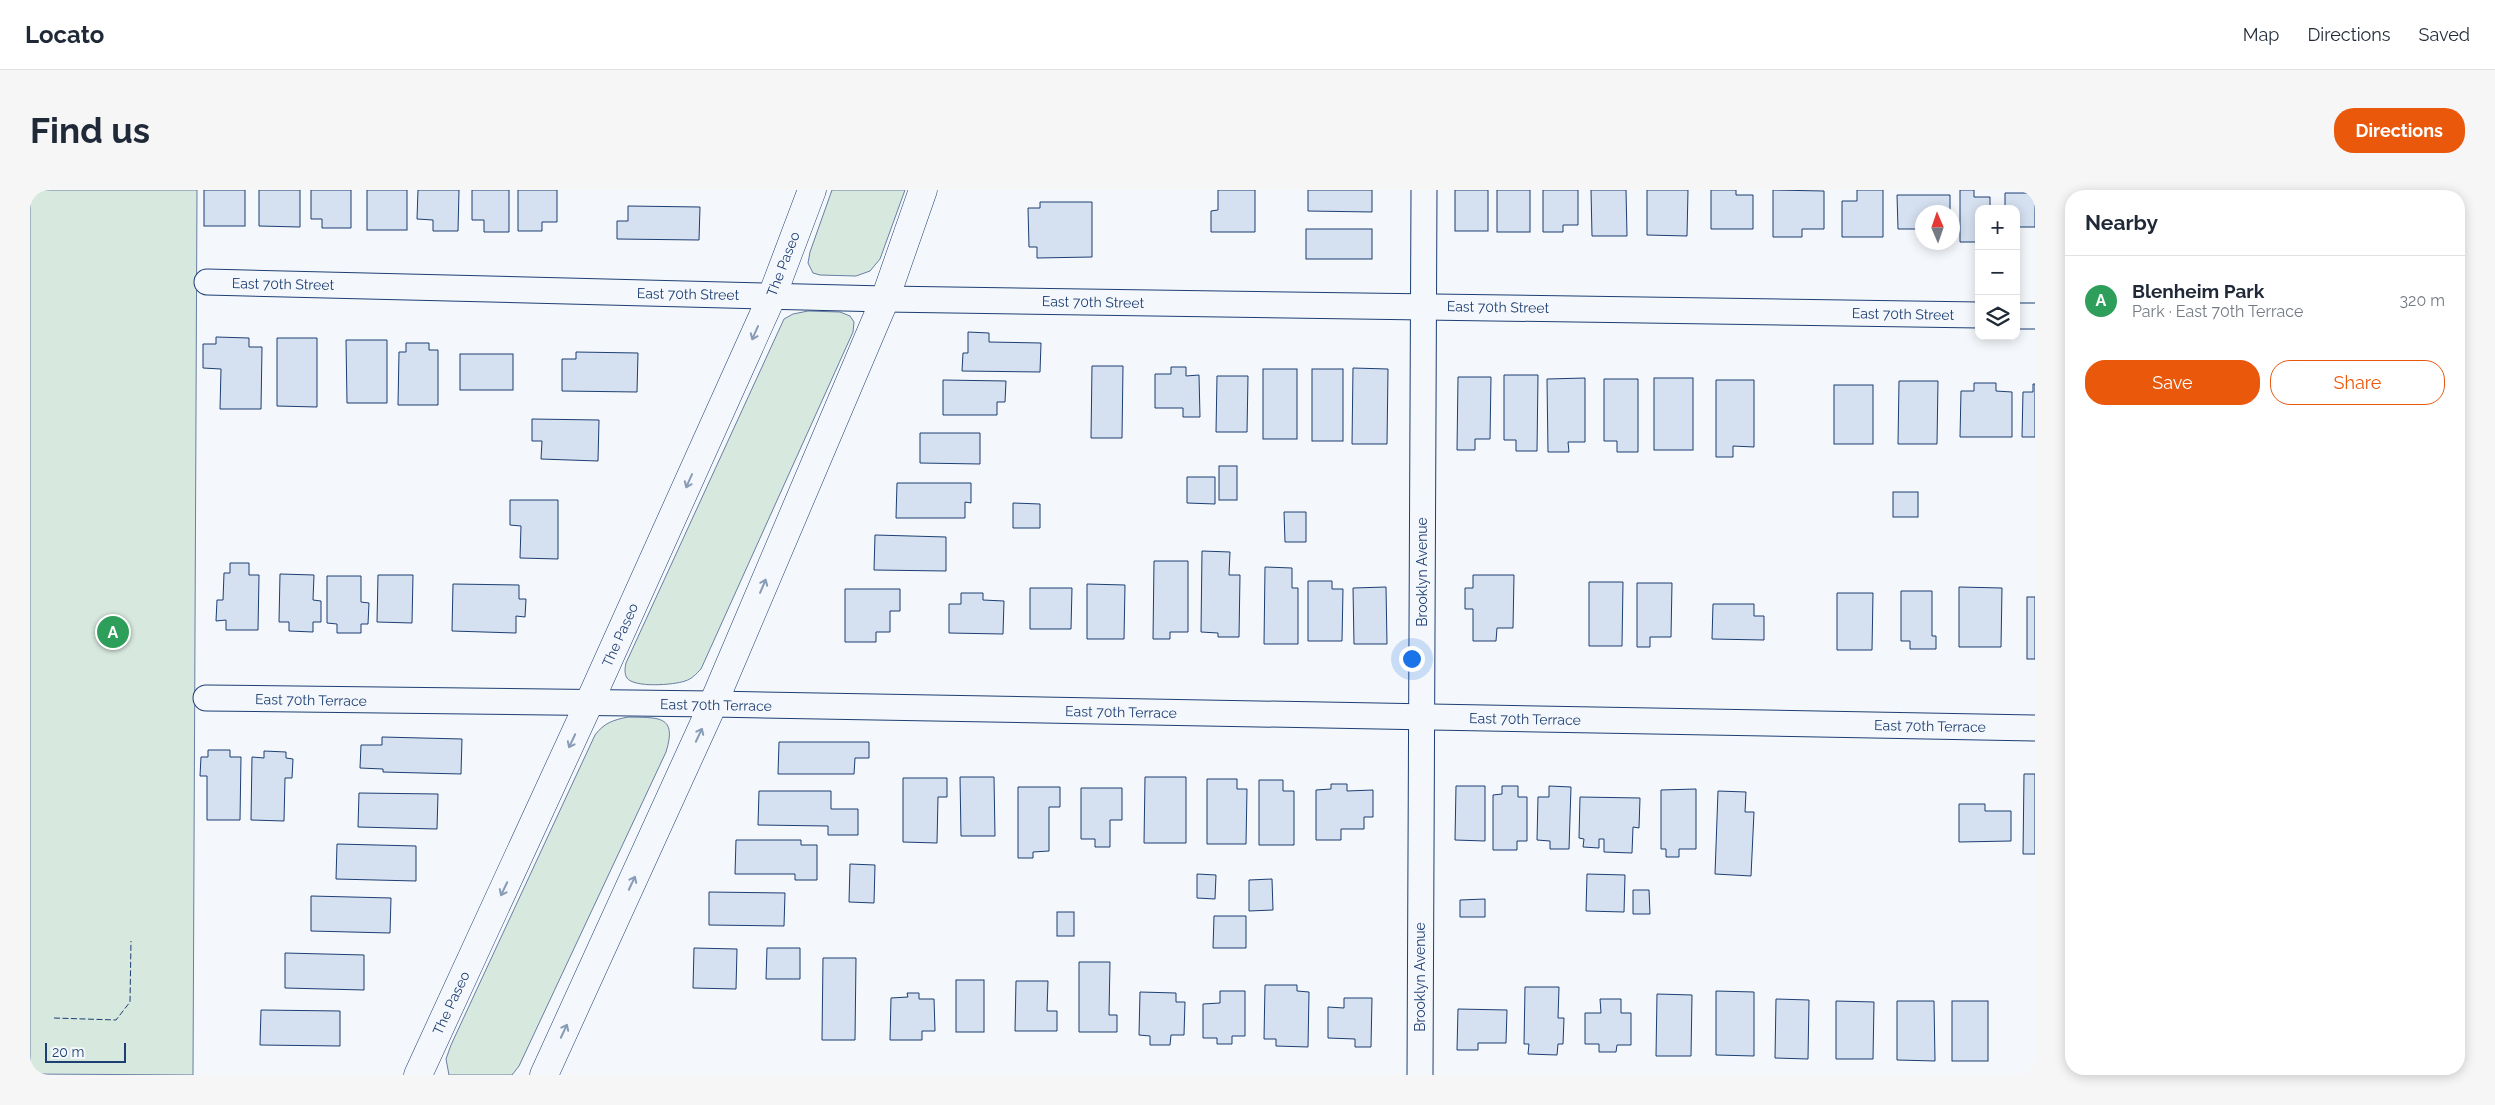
<!DOCTYPE html>
<html lang="en">
<head>
<meta charset="utf-8">
<style>
	body { margin:0; font-family:Raleway,sans-serif; background:#f6f6f7; color:#1f2937 }
	.controls { position:absolute; right:15px; top:15px; display:grid; overflow:hidden; border-radius:10px; box-shadow:0 2px 12px #0003 }
	.controls button { width:45px; height:45px; display:grid; place-items:center; padding:0; border:0; border-bottom:1px solid #e0e1e3; background:#fff; color:#1f2937; font:25px sans-serif }
	.compass { position:absolute; left:1885px; top:15px; width:45px; height:45px; border-radius:50%; background:#fff; box-shadow:0 2px 12px #0003; rotate:358deg }
	.scale { position:absolute; left:15px; bottom:12px; width:81px; box-sizing:border-box; padding-left:5px; border:2px solid #1d3f73; border-top:0; font-size:14px; line-height:18px; white-space:nowrap; color:#1d3f73; -webkit-text-stroke:4px #f4f7fb; paint-order:stroke }
	.you { position:absolute; left:1381px; top:468px; width:18px; height:18px; margin:-12px; border:4px solid #fff; border-radius:50%; background:#1a73e8; box-shadow:0 0 0 8px #1a73e833 }
	.badge { display:grid; place-items:center; width:32px; height:32px; border-radius:50%; background:#ea580c; color:#fff; font-size:16px; font-weight:700 }
	.pin { position:absolute; translate:-50% -50%; border:2px solid #fff; box-shadow:0 1px 5px #0006 }
	.list { margin:0; padding:0; list-style:none }
	h2 { display:flex; justify-content:space-between; align-items:center; height:65px; margin:0; padding:0 20px; font-size:21px }
	h2 small { font-size:16px; font-weight:400; color:#747a83 }
	.list li { display:grid; grid-template-columns:32px 1fr auto; gap:15px; align-items:center; box-sizing:border-box; height:90px; padding:0 20px; border-top:1px solid #e0e1e3 }
	.list b { display:block; font-size:19px; white-space:nowrap }
	.list p { margin:0; font-size:16px; white-space:nowrap; color:#747a83 }
	.list em { font-size:16px; font-style:normal; color:#747a83 }
	.actions { display:flex; gap:10px; padding:15px 20px }
	.actions a { flex:1; padding:11px 0; border:1px solid #ea580c; border-radius:20px; text-align:center; font-size:18px; color:#ea580c }
	.actions .main { background:#ea580c; color:#fff }
	.icon { flex:none; width:28px; height:28px; fill:none; stroke:currentColor; stroke-width:2; stroke-linecap:round; stroke-linejoin:round }
	.map { position:relative; flex:none; width:2005px; height:885px; overflow:hidden; border-radius:20px }
	header { display:flex; align-items:center; gap:30px; box-sizing:border-box; height:70px; padding:0 25px; background:#fff; border-bottom:1px solid #e0e1e3 }
	header strong { font-size:24px }
	nav { display:flex; gap:28px; margin-inline-start:auto; font-size:18px }
	.intro { display:flex; align-items:center; justify-content:space-between; box-sizing:border-box; height:120px; padding:0 30px }
	h1 { margin:0; font-size:35px }
	.button { padding:12px 22px; border-radius:20px; background:#ea580c; color:#fff; font-size:18px; font-weight:700 }
	main { display:flex; gap:30px; padding:0 30px }
	aside { flex:1; background:#fff; border-radius:20px; box-shadow:0 2px 12px #0003 }
	.map>svg:first-child { display:block }
	.green { fill:#d7e8df; stroke:#687fa3 }
	.building { fill:#d5e0f0; stroke:#1d3f73 }
	.lines { fill:none; stroke-linecap:round; stroke-linejoin:round }
	.street-casing { stroke:#1d3f73; stroke-width:27 }
	.secondary-casing { stroke:#1d3f73; stroke-width:29 }
	.street { stroke:#f4f7fb; stroke-width:25 }
	.secondary { stroke:#f4f7fb; stroke-width:28 }
	.fence { stroke:#1d3f73; stroke-width:1; stroke-dasharray:6 2.5; stroke-linecap:butt }
	.oneway { stroke:#889bb7 }
	.labels { text-anchor:middle; dominant-baseline:central; stroke-width:4; stroke-linejoin:round; paint-order:stroke }
	.street-label { font-size:14px; fill:#1d3f73; stroke:#f4f7fb }
</style>
</head>
<body>
<header>
<strong>Locato</strong>
<nav><a>Map</a><a>Directions</a><a>Saved</a></nav>
</header>
<div class="intro"><h1>Find us</h1><a class="button">Directions</a></div>
<main>
<div class="map">
<svg width="2005" height="885" viewBox="0 0 2005 885">
	<rect width="100%" height="100%" fill="#f4f7fb"/>
	<g class="green">
		<path d="M 0,0 L 167,0 L 163,885 L 0,884 Z"/>
		<path d="M 802,0 L 875,0 L 850,69 L 840,81 L 826,86 L 790,85 L 783,83 L 778,73 L 780,62 Z"/>
		<path d="M 778,121 L 810,122 L 820,126 L 824,132 L 823,142 L 671,479 C 666,484 662,489 655,491 C 644,495 604,498 597,488 C 594,483 595,478 596,473 L 754,129 L 763,124 Z"/>
		<path d="M 598,527 C 627,528 648,524 636,562 L 489,876 L 482,885 L 419,885 L 416,869 L 421,855 L 565,545 C 574,533 583,530 598,527 Z"/>
	</g>
	<g class="building">
		<rect x="174" y="0" width="41" height="36"/>
		<path d="M 229,0 L 270,0 L 270,37 L 229,36 Z"/>
		<path d="M 281,0 L 321,0 L 321,38 L 292,38 L 292,29 L 281,29 Z"/>
		<rect x="337" y="0" width="40" height="40"/>
		<path d="M 388,0 L 429,0 L 428,41 L 403,41 L 403,30 L 387,29 Z"/>
		<path d="M 442,0 L 479,0 L 479,42 L 454,42 L 454,30 L 442,30 Z"/>
		<path d="M 488,0 L 527,0 L 527,32 L 512,32 L 512,41 L 488,41 Z"/>
		<path d="M 1188,0 L 1225,0 L 1225,42 L 1181,42 L 1181,21 L 1188,20 Z"/>
		<path d="M 1278,0 L 1342,0 L 1342,22 L 1278,21 Z"/>
		<rect x="1425" y="0" width="33" height="41"/>
		<rect x="1467" y="0" width="33" height="42"/>
		<path d="M 1513,0 L 1548,0 L 1548,35 L 1533,35 L 1533,42 L 1513,42 Z"/>
		<path d="M 1561,0 L 1596,0 L 1597,46 L 1562,46 Z"/>
		<path d="M 1617,0 L 1658,0 L 1657,46 L 1617,45 Z"/>
		<path d="M 1681,0 L 1706,0 L 1706,5 L 1723,5 L 1723,39 L 1681,39 Z"/>
		<path d="M 1743,0 L 1794,1 L 1794,39 L 1772,39 L 1772,47 L 1743,47 Z"/>
		<path d="M 1827,0 L 1853,0 L 1853,47 L 1812,47 L 1812,11 L 1827,11 Z"/>
		<path d="M 1930,0 L 1944,0 L 1944,7 L 1960,7 L 1960,19 L 1949,19 L 1949,52 L 1930,52 Z"/>
		<path d="M 1975,3 L 2005,3 L 2005,37 L 1986,37 L 1986,19 L 1975,19 Z"/>
		<path d="M 1867,5 L 1920,5 L 1920,22 L 1892,22 L 1892,39 L 1868,39 Z"/>
		<path d="M 1010,12 L 1062,12 L 1062,67 L 1007,68 L 1007,57 L 999,57 L 998,18 L 1010,18 Z"/>
		<path d="M 598,16 L 670,17 L 669,50 L 587,49 L 587,31 L 598,31 Z"/>
		<rect x="1276" y="39" width="66" height="30"/>
		<path d="M 938,142 L 959,143 L 959,152 L 1011,153 L 1010,182 L 932,181 L 933,163 L 938,163 Z"/>
		<path d="M 186,147 L 219,148 L 219,157 L 232,157 L 231,219 L 190,219 L 191,179 L 173,178 L 173,154 L 186,154 Z"/>
		<path d="M 247,148 L 287,148 L 287,217 L 247,216 Z"/>
		<path d="M 316,150 L 357,150 L 357,213 L 317,213 Z"/>
		<path d="M 376,153 L 399,153 L 399,160 L 408,160 L 408,215 L 368,215 L 369,162 L 376,162 Z"/>
		<path d="M 546,162 L 608,163 L 607,202 L 532,201 L 532,169 L 546,169 Z"/>
		<rect x="430" y="164" width="53" height="36"/>
		<path d="M 1062,176 L 1093,176 L 1092,248 L 1061,248 Z"/>
		<path d="M 1141,177 L 1156,177 L 1156,186 L 1169,185 L 1170,227 L 1153,227 L 1153,218 L 1125,218 L 1125,184 L 1141,184 Z"/>
		<path d="M 1323,178 L 1358,179 L 1357,254 L 1322,254 Z"/>
		<rect x="1233" y="179" width="34" height="70"/>
		<rect x="1282" y="179" width="31" height="72"/>
		<path d="M 1474,185 L 1508,185 L 1507,261 L 1486,261 L 1486,250 L 1474,250 Z"/>
		<path d="M 1187,186 L 1218,186 L 1217,242 L 1186,242 Z"/>
		<path d="M 1428,187 L 1461,187 L 1460,249 L 1445,249 L 1445,260 L 1427,260 Z"/>
		<path d="M 1555,188 L 1555,252 L 1538,252 L 1539,262 L 1518,262 L 1517,189 Z"/>
		<rect x="1624" y="188" width="39" height="72"/>
		<path d="M 1574,189 L 1608,189 L 1608,262 L 1587,262 L 1587,251 L 1574,251 Z"/>
		<path d="M 913,190 L 976,191 L 975,212 L 967,212 L 967,225 L 913,225 Z"/>
		<path d="M 1686,190 L 1724,190 L 1724,257 L 1703,256 L 1703,267 L 1686,267 Z"/>
		<path d="M 1869,191 L 1908,191 L 1907,254 L 1868,254 Z"/>
		<path d="M 1944,193 L 1966,193 L 1966,201 L 1982,202 L 1982,247 L 1930,247 L 1931,201 L 1944,201 Z"/>
		<path d="M 2003,194 L 2005,194 L 2005,247 L 1992,247 L 1993,202 L 2003,202 Z"/>
		<rect x="1804" y="195" width="39" height="59"/>
		<path d="M 502,229 L 569,230 L 568,271 L 511,269 L 512,251 L 502,251 Z"/>
		<path d="M 890,243 L 950,243 L 950,274 L 890,273 Z"/>
		<rect x="1189" y="276" width="18" height="34"/>
		<path d="M 1157,287 L 1185,287 L 1185,314 L 1157,313 Z"/>
		<path d="M 867,293 L 941,293 L 941,313 L 935,312 L 935,328 L 866,328 Z"/>
		<rect x="1863" y="302" width="25" height="25"/>
		<path d="M 480,310 L 528,310 L 528,369 L 490,368 L 491,336 L 480,335 Z"/>
		<path d="M 983,313 L 1010,314 L 1010,338 L 983,338 Z"/>
		<path d="M 1254,322 L 1276,322 L 1276,352 L 1255,352 Z"/>
		<path d="M 845,345 L 916,347 L 916,381 L 844,380 Z"/>
		<path d="M 1172,361 L 1200,362 L 1199,385 L 1210,385 L 1209,447 L 1188,447 L 1188,443 L 1171,442 Z"/>
		<path d="M 1124,371 L 1158,371 L 1158,442 L 1140,442 L 1140,449 L 1123,449 Z"/>
		<path d="M 200,373 L 219,373 L 219,385 L 229,385 L 228,440 L 196,440 L 196,430 L 186,431 L 187,410 L 193,410 L 194,383 L 200,383 Z"/>
		<path d="M 1235,377 L 1262,378 L 1262,398 L 1268,398 L 1268,454 L 1234,454 Z"/>
		<path d="M 250,384 L 284,385 L 283,410 L 291,411 L 291,432 L 283,432 L 283,442 L 259,441 L 259,432 L 249,432 Z"/>
		<path d="M 348,385 L 383,385 L 382,433 L 347,432 Z"/>
		<path d="M 1443,385 L 1484,385 L 1483,438 L 1467,438 L 1466,451 L 1443,451 L 1443,419 L 1435,419 L 1435,398 L 1443,398 Z"/>
		<path d="M 297,386 L 331,386 L 331,412 L 339,413 L 338,434 L 331,434 L 331,443 L 307,443 L 307,434 L 297,433 Z"/>
		<path d="M 1278,391 L 1302,391 L 1302,399 L 1313,399 L 1312,451 L 1278,451 Z"/>
		<path d="M 1559,392 L 1593,392 L 1592,456 L 1559,456 Z"/>
		<path d="M 1607,393 L 1642,393 L 1641,447 L 1620,447 L 1620,457 L 1607,457 Z"/>
		<path d="M 423,394 L 489,395 L 489,409 L 496,409 L 495,427 L 486,426 L 486,443 L 422,441 Z"/>
		<path d="M 1057,394 L 1095,395 L 1094,449 L 1057,449 Z"/>
		<path d="M 1356,397 L 1357,454 L 1324,454 L 1323,398 Z"/>
		<path d="M 1929,397 L 1972,398 L 1971,457 L 1929,457 Z"/>
		<path d="M 1000,398 L 1042,398 L 1041,439 L 1000,439 Z"/>
		<path d="M 815,399 L 870,399 L 870,421 L 860,421 L 860,442 L 846,442 L 846,452 L 815,452 Z"/>
		<path d="M 1871,401 L 1902,401 L 1902,446 L 1906,446 L 1906,459 L 1880,459 L 1880,451 L 1871,451 Z"/>
		<path d="M 931,403 L 953,403 L 953,410 L 974,411 L 973,444 L 919,443 L 919,414 L 931,414 Z"/>
		<path d="M 1807,403 L 1843,403 L 1842,460 L 1807,460 Z"/>
		<rect x="1997" y="407" width="8" height="62"/>
		<path d="M 1683,414 L 1724,414 L 1724,426 L 1734,426 L 1734,450 L 1682,449 Z"/>
		<path d="M 352,547 L 432,549 L 431,584 L 353,582 L 353,579 L 330,578 L 331,555 L 352,555 Z"/>
		<path d="M 749,552 L 839,552 L 839,568 L 825,568 L 824,584 L 748,584 Z"/>
		<path d="M 178,560 L 200,560 L 200,567 L 211,567 L 210,630 L 177,630 L 177,586 L 170,586 L 171,567 L 178,567 Z"/>
		<path d="M 234,561 L 256,562 L 256,568 L 263,569 L 262,588 L 255,588 L 254,631 L 221,630 L 222,567 L 234,568 Z"/>
		<path d="M 1994,584 L 2005,584 L 2005,664 L 1993,664 Z"/>
		<path d="M 930,587 L 964,587 L 965,646 L 931,646 Z"/>
		<path d="M 1115,587 L 1156,587 L 1156,653 L 1114,653 Z"/>
		<path d="M 873,588 L 917,588 L 917,607 L 908,607 L 907,653 L 873,652 Z"/>
		<path d="M 1177,589 L 1207,589 L 1207,599 L 1217,599 L 1216,654 L 1177,654 Z"/>
		<path d="M 1229,590 L 1253,590 L 1253,601 L 1264,601 L 1264,655 L 1229,655 Z"/>
		<path d="M 1301,594 L 1317,594 L 1317,601 L 1343,600 L 1343,627 L 1334,627 L 1334,639 L 1311,639 L 1311,650 L 1286,650 L 1286,600 L 1301,599 Z"/>
		<path d="M 1426,596 L 1455,596 L 1455,651 L 1425,650 Z"/>
		<path d="M 1472,596 L 1488,596 L 1488,607 L 1497,607 L 1497,651 L 1487,651 L 1487,660 L 1463,660 L 1463,605 L 1472,604 Z"/>
		<path d="M 1519,596 L 1541,597 L 1539,659 L 1520,659 L 1520,651 L 1507,650 L 1508,607 L 1519,607 Z"/>
		<path d="M 988,597 L 1030,597 L 1030,617 L 1019,617 L 1019,661 L 1003,662 L 1003,668 L 988,668 Z"/>
		<path d="M 1051,598 L 1092,598 L 1092,630 L 1080,630 L 1080,657 L 1065,657 L 1065,649 L 1051,649 Z"/>
		<path d="M 1666,599 L 1666,659 L 1649,659 L 1649,667 L 1636,667 L 1636,659 L 1631,659 L 1631,600 Z"/>
		<path d="M 729,601 L 801,601 L 801,619 L 828,619 L 828,645 L 798,645 L 798,636 L 728,635 Z"/>
		<path d="M 1688,601 L 1716,602 L 1715,622 L 1724,622 L 1721,686 L 1685,684 Z"/>
		<path d="M 329,603 L 408,604 L 407,639 L 328,637 Z"/>
		<path d="M 1550,607 L 1610,608 L 1609,638 L 1603,637 L 1602,663 L 1574,662 L 1574,649 L 1569,649 L 1569,658 L 1553,657 L 1554,649 L 1549,648 Z"/>
		<path d="M 1929,614 L 1955,614 L 1955,621 L 1981,621 L 1981,651 L 1929,652 Z"/>
		<path d="M 706,650 L 771,650 L 771,655 L 787,655 L 787,690 L 765,690 L 765,684 L 705,684 Z"/>
		<path d="M 307,654 L 386,656 L 386,691 L 306,689 Z"/>
		<path d="M 820,674 L 845,675 L 844,713 L 819,712 Z"/>
		<path d="M 1167,684 L 1186,685 L 1185,709 L 1167,708 Z"/>
		<path d="M 1557,684 L 1595,685 L 1594,722 L 1556,721 Z"/>
		<path d="M 1242,689 L 1243,720 L 1219,721 L 1219,690 Z"/>
		<path d="M 1603,700 L 1619,700 L 1620,724 L 1603,724 Z"/>
		<path d="M 679,702 L 755,703 L 754,736 L 679,735 Z"/>
		<path d="M 281,706 L 361,708 L 360,743 L 281,741 Z"/>
		<path d="M 1455,709 L 1455,727 L 1430,727 L 1430,710 Z"/>
		<rect x="1027" y="722" width="17" height="24"/>
		<path d="M 1184,726 L 1216,726 L 1216,758 L 1183,758 Z"/>
		<path d="M 664,758 L 707,759 L 706,799 L 663,798 Z"/>
		<path d="M 737,758 L 770,758 L 770,789 L 736,789 Z"/>
		<path d="M 255,763 L 334,765 L 334,800 L 255,798 Z"/>
		<path d="M 793,768 L 826,768 L 825,850 L 792,850 Z"/>
		<path d="M 1049,772 L 1080,772 L 1079,825 L 1087,825 L 1087,842 L 1049,842 Z"/>
		<rect x="926" y="790" width="28" height="52"/>
		<path d="M 986,791 L 1018,791 L 1017,821 L 1027,821 L 1027,841 L 985,841 Z"/>
		<path d="M 1235,795 L 1267,795 L 1267,801 L 1279,802 L 1278,857 L 1246,856 L 1246,849 L 1234,849 Z"/>
		<path d="M 1495,797 L 1529,797 L 1528,828 L 1534,828 L 1533,854 L 1528,854 L 1527,865 L 1498,864 L 1499,854 L 1494,854 Z"/>
		<path d="M 1190,801 L 1215,801 L 1215,846 L 1202,846 L 1202,854 L 1187,854 L 1187,848 L 1173,848 L 1173,814 L 1190,813 Z"/>
		<path d="M 1686,801 L 1724,802 L 1724,866 L 1686,865 Z"/>
		<path d="M 1110,802 L 1146,803 L 1146,812 L 1155,812 L 1154,845 L 1141,845 L 1140,855 L 1120,855 L 1120,846 L 1109,845 Z"/>
		<path d="M 877,803 L 889,803 L 889,809 L 904,809 L 905,841 L 892,841 L 892,850 L 860,850 L 861,808 L 878,807 Z"/>
		<path d="M 1627,804 L 1662,805 L 1661,866 L 1626,866 Z"/>
		<path d="M 1314,808 L 1342,808 L 1341,857 L 1325,857 L 1325,849 L 1298,848 L 1298,817 L 1314,818 Z"/>
		<path d="M 1570,809 L 1591,809 L 1591,823 L 1601,823 L 1601,855 L 1587,855 L 1586,862 L 1569,862 L 1569,854 L 1555,854 L 1555,823 L 1571,823 Z"/>
		<path d="M 1746,809 L 1779,810 L 1778,869 L 1745,868 Z"/>
		<path d="M 1806,811 L 1844,812 L 1843,869 L 1806,869 Z"/>
		<path d="M 1867,811 L 1904,811 L 1905,871 L 1867,870 Z"/>
		<rect x="1922" y="811" width="36" height="60"/>
		<path d="M 1428,819 L 1477,820 L 1476,853 L 1448,853 L 1448,860 L 1427,860 Z"/>
		<path d="M 231,820 L 310,821 L 310,856 L 230,855 Z"/>
	</g>
	<g class="lines">
		<defs>
			<g id="street">
				<path d="M 177,92 L 855,109 L 1949,125"/>
				<path d="M 1986,126 L 2005,126"/>
				<path d="M 176,508 L 683,514 L 2005,538"/>
				<path d="M 1390,885 L 1394,0"/>
			</g>
			<g id="secondary">
				<path d="M 388,885 L 559,513 L 742,106 L 782,0"/>
				<path d="M 514,885 L 683,514 L 855,109 L 893,0"/>
			</g>
		</defs>
		<use href="#street" class="street-casing"/>
		<use href="#secondary" class="secondary-casing"/>
		<use href="#street" class="street"/>
		<use href="#secondary" class="secondary"/>
		<path class="fence" d="M 24,828 L 86,830 L 100,812 L 101,751"/>
	</g>
	<defs><path id="oneway-shaft" d="M-6 0H5M1.5-3L5.5 0L1.5 3" fill="none" stroke-width="1.6" stroke-linecap="round" stroke-linejoin="round" transform="scale(1.25)"/></defs>
	<g class="oneway">
		<use href="#oneway-shaft" transform="translate(725 143) rotate(114)"/>
		<use href="#oneway-shaft" transform="translate(659 291) rotate(114)"/>
		<use href="#oneway-shaft" transform="translate(733 396) rotate(-67)"/>
		<use href="#oneway-shaft" transform="translate(669 545) rotate(-65)"/>
		<use href="#oneway-shaft" transform="translate(542 551) rotate(115)"/>
		<use href="#oneway-shaft" transform="translate(602 693) rotate(-65)"/>
		<use href="#oneway-shaft" transform="translate(474 699) rotate(115)"/>
		<use href="#oneway-shaft" transform="translate(534 841) rotate(-65)"/>
	</g>
	<g class="labels">
		<g class="street-label">
			<text transform="translate(753 74) rotate(-69)">The Paseo</text>
			<text transform="translate(253 94) rotate(1)">East 70th Street</text>
			<text transform="translate(658 104) rotate(1)">East 70th Street</text>
			<text transform="translate(1063 112) rotate(1)">East 70th Street</text>
			<text transform="translate(1468 117) rotate(1)">East 70th Street</text>
			<text transform="translate(1873 124) rotate(1)">East 70th Street</text>
			<text transform="translate(1392 382) rotate(-90)">Brooklyn Avenue</text>
			<text transform="translate(590 445) rotate(-66)">The Paseo</text>
			<text transform="translate(281 510) rotate(1)">East 70th Terrace</text>
			<text transform="translate(686 515) rotate(1)">East 70th Terrace</text>
			<text transform="translate(1091 522) rotate(1)">East 70th Terrace</text>
			<text transform="translate(1495 529) rotate(1)">East 70th Terrace</text>
			<text transform="translate(1900 536) rotate(1)">East 70th Terrace</text>
			<text transform="translate(1390 787) rotate(-90)">Brooklyn Avenue</text>
			<text transform="translate(421 813) rotate(-65)">The Paseo</text>
		</g>
	</g>
</svg>
<div class="controls">
<button>+</button>
<button>−</button>
<button><svg class="icon" aria-label="layers" viewBox="0 0 24 24"><path d="M12 4l9 5-9 5-9-5zM3 14l9 5 9-5"/></svg></button>
</div>
<svg class="compass" viewBox="-18 -18 36 36"><path d="M0-13l5 13h-10z" fill="#e53935"/><path d="M0 13l5-13h-10z" fill="#747a83"/></svg>
<div class="scale">20 m</div>
<div class="you"></div>
<div class="pin badge" style="left:83px;top:442px;background:#2e9e5b">A</div>
</div>
<aside>
<h2>Nearby<small></small></h2>
<ul class="list">
<li><span class="badge" style="background:#2e9e5b">A</span><div><b>Blenheim Park</b><p>Park · East 70th Terrace</p></div><em>320 m</em></li>
</ul>
<div class="actions"><a class="main">Save</a><a>Share</a></div>
</aside>
</main>
</body>
</html>
